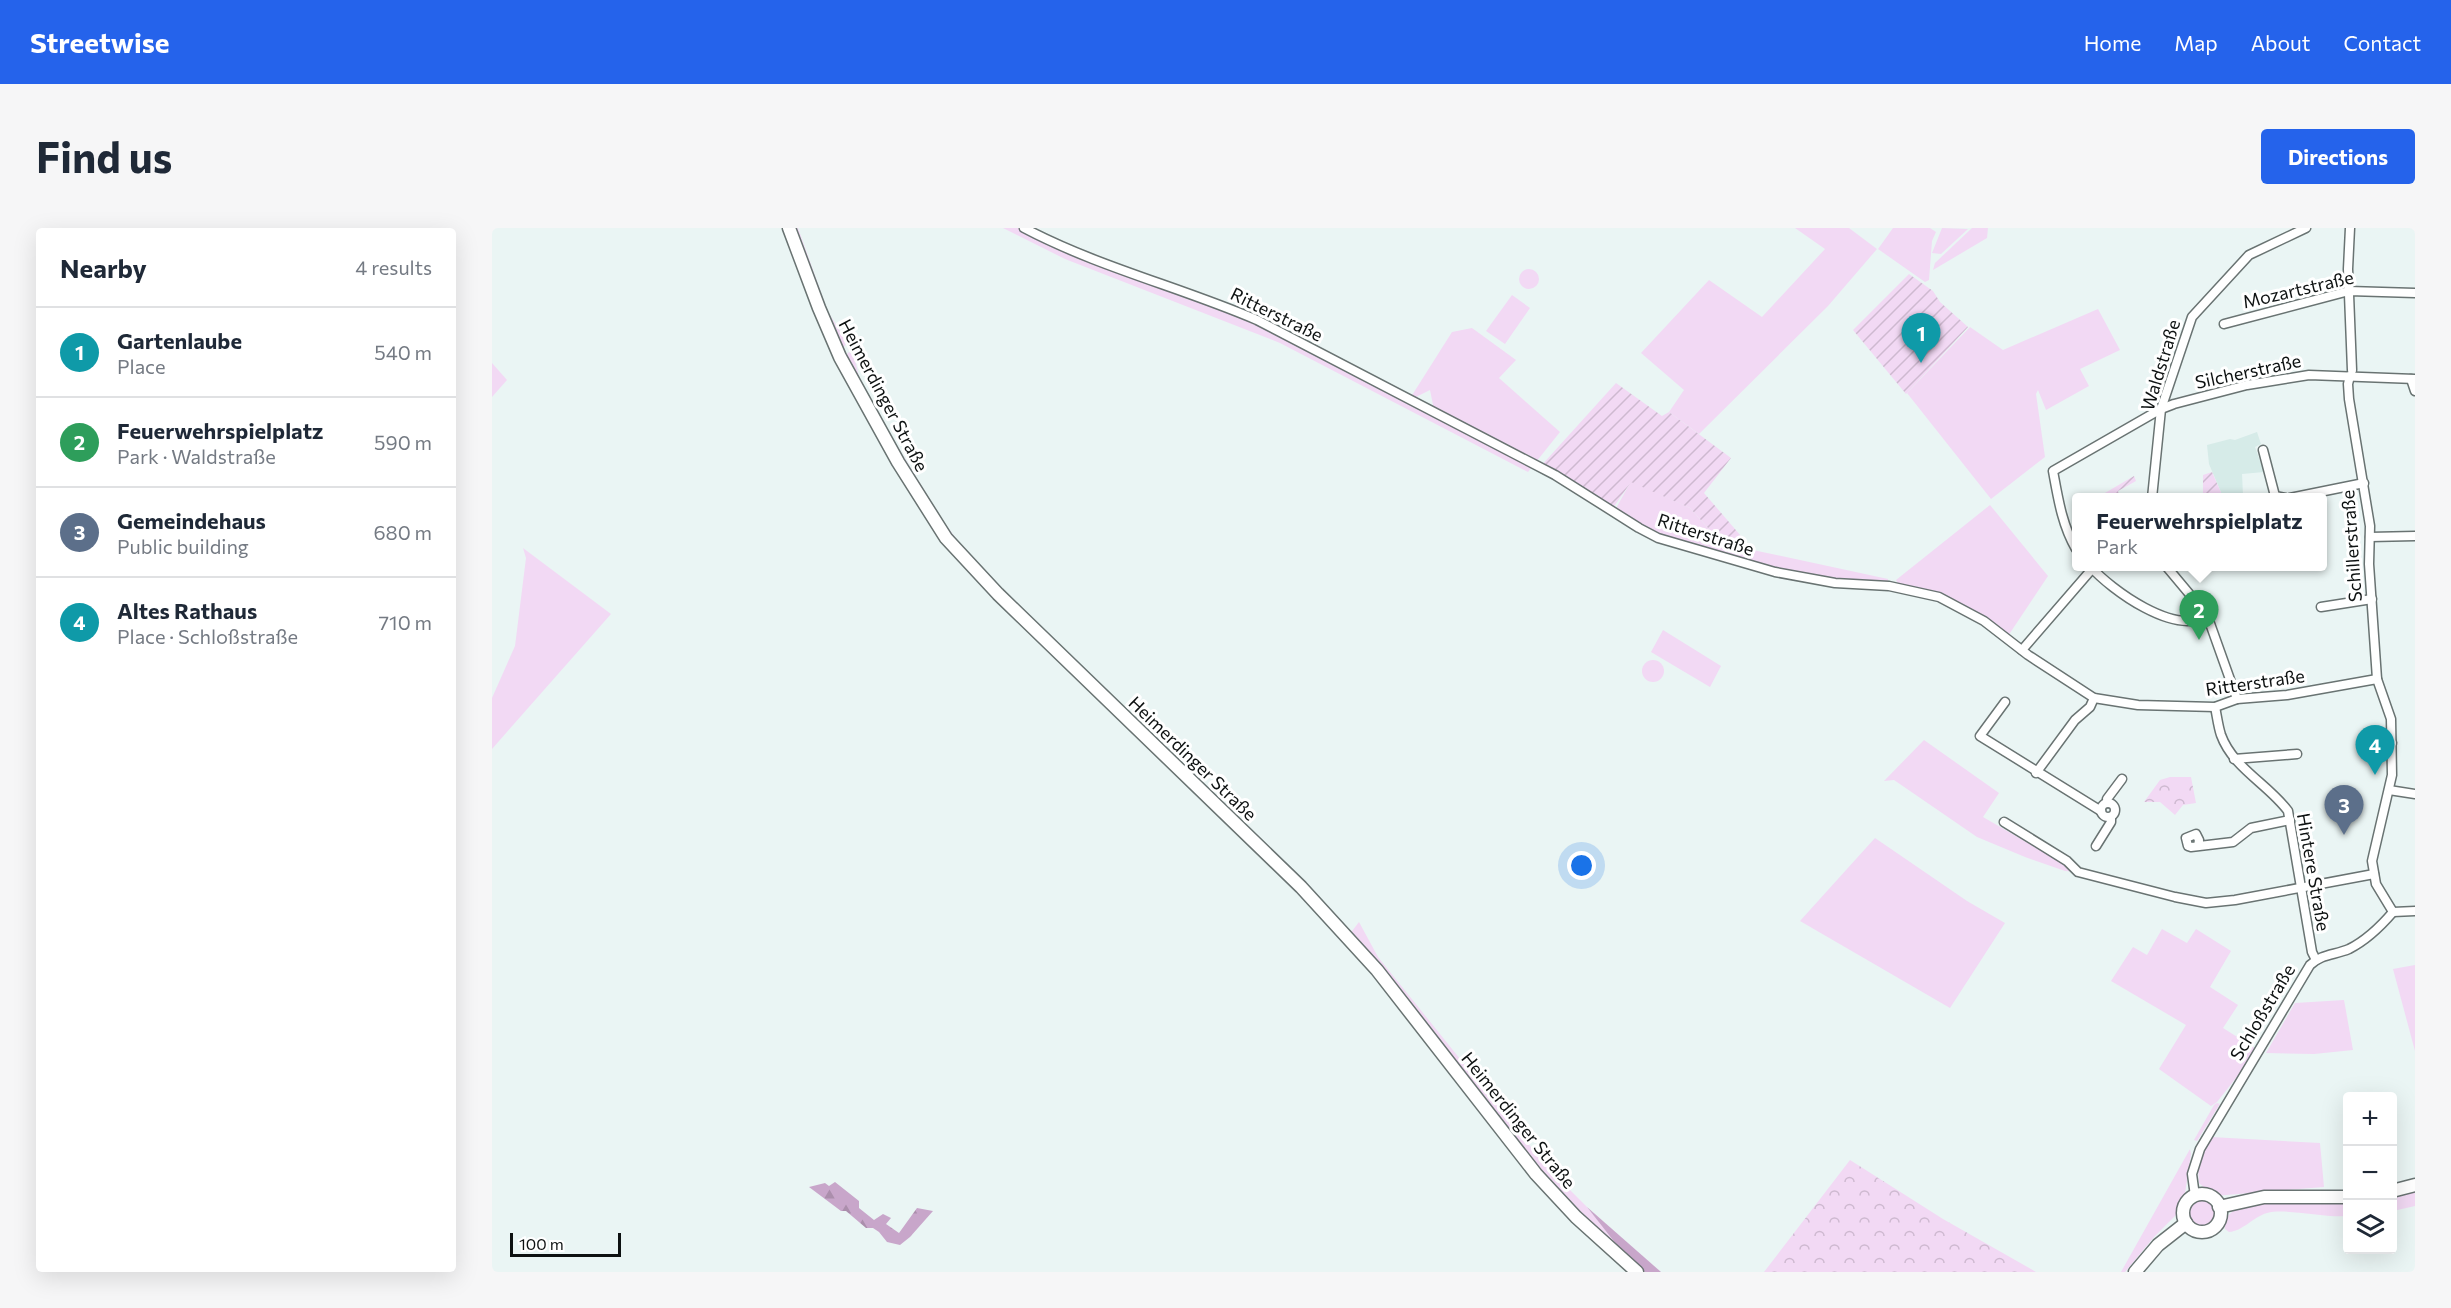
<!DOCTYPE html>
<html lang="en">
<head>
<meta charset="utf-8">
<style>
	body { margin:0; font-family:Commissioner,sans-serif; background:#f6f6f7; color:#1f2937 }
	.controls { position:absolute; right:18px; bottom:18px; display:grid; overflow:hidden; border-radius:6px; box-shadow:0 6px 24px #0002 }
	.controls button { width:54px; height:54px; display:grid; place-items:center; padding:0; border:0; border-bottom:2px solid #e0e1e3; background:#fff; color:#1f2937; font:30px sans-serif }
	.scale { position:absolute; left:18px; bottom:15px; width:111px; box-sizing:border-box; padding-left:6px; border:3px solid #0d1111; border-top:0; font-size:16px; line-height:21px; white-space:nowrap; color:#0d1111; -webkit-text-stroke:4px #fff; paint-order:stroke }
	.you { position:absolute; left:1090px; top:638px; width:21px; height:21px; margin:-15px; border:4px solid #fff; border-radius:50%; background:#1a73e8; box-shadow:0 0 0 9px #1a73e833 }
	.badge { display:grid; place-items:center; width:39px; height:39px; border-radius:50%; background:#2563eb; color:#fff; font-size:20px; font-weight:700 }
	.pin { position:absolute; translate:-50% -50px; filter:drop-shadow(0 2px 3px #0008) }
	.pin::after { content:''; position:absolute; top:32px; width:21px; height:18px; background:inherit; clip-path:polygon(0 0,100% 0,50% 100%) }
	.popup { position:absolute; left:1580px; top:265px; width:255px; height:78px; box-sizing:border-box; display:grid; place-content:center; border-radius:6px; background:#fff; filter:drop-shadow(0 2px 4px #0005); font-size:20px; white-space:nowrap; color:#747a83 }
	.popup b { font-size:22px; color:#1f2937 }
	.popup::after { content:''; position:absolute; left:50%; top:100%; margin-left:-12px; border:12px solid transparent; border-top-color:#fff }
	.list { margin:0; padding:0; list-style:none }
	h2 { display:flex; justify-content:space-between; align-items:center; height:78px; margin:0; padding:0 24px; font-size:26px }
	h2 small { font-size:20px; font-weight:400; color:#747a83 }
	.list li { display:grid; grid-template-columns:39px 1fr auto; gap:18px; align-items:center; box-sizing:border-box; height:90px; padding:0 24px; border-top:2px solid #e0e1e3 }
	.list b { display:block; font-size:22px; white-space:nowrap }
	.list p { margin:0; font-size:20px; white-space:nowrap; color:#747a83 }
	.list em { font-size:20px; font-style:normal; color:#747a83 }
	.icon { flex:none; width:33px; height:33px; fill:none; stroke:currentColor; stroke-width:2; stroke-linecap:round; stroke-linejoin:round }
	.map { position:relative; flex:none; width:1923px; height:1044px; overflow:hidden; border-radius:6px }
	header { display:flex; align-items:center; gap:36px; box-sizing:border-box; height:84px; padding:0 30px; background:#2563eb; color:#fff }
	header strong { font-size:28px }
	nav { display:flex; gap:33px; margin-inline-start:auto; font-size:21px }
	.intro { display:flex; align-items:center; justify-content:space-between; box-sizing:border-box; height:144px; padding:0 36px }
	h1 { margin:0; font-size:42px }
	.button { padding:15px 27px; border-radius:6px; background:#2563eb; color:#fff; font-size:21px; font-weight:700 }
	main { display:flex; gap:36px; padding:0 36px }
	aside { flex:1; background:#fff; border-radius:6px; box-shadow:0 6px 24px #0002 }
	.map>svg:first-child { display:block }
	.built { fill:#d6ebe8 }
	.grass { fill:#f2d9f4; fill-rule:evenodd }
	.forest { fill:url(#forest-firs) }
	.park { fill:url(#park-crowns) }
	.garden { fill:url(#garden-furrows) }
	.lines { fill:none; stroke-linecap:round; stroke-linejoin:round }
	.minor-casing { stroke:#697372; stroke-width:11 }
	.secondary-casing { stroke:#697372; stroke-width:15 }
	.minor { stroke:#fff; stroke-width:8 }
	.secondary { stroke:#fff; stroke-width:12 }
	.labels { text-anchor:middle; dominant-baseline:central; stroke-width:6; stroke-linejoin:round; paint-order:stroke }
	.street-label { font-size:18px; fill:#0d1111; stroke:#fff }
</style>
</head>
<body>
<header>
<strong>Streetwise</strong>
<nav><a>Home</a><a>Map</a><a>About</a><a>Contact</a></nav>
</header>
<div class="intro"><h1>Find us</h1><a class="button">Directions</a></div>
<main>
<aside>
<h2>Nearby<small>4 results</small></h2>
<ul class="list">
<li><span class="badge" style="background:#0f9aa8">1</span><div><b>Gartenlaube</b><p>Place</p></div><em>540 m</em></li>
<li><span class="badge" style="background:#2e9e5b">2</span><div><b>Feuerwehrspielplatz</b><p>Park · Waldstraße</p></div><em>590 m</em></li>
<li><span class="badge" style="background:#5c6f8a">3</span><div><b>Gemeindehaus</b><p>Public building</p></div><em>680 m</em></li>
<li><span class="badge" style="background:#0f9aa8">4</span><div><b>Altes Rathaus</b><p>Place · Schloßstraße</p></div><em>710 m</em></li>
</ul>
</aside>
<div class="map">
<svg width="1923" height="1044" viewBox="0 0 1923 1044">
	<defs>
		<pattern id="forest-firs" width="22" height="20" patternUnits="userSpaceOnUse" patternTransform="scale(1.5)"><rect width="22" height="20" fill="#c8a6ca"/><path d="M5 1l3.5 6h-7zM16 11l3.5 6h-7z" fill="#ab8eac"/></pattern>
		<pattern id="park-crowns" width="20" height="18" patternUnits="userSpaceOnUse" patternTransform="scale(1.5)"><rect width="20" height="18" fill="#f2d9f4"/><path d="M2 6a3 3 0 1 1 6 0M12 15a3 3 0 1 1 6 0" fill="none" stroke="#ceb9d0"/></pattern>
		<pattern id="garden-furrows" width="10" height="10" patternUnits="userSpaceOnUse" patternTransform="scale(1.5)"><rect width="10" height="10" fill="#f2d9f4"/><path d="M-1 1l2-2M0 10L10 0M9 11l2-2" fill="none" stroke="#ceb9d0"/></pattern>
	</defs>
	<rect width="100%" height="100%" fill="#eaf5f4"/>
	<path class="built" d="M 1765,204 L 1769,216 L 1763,219 L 1772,244 L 1750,246 L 1751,267 L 1731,269 L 1717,236 L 1715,217 L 1738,211 L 1743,212 Z"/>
	<g class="grass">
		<path d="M 300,0 L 306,0 L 336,84 L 355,114 L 352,119 L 348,118 Z"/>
		<path d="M 511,0 L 526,0 L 567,21 L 733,82 L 794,109 L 917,172 L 960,104 L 980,100 L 1024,132 L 1007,150 L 1068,204 L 1036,244 L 788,115 L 573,31 ZM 938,162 L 942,182 L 918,172 Z"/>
		<path d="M 1303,0 L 1357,0 L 1385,21 L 1336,78 L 1207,206 L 1177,184 L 1192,162 L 1149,125 L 1217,52 L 1270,89 L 1333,21 Z"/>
		<path d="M 1401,0 L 1438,0 L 1444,4 L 1440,13 L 1437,52 L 1433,54 L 1386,21 Z"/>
		<path d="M 1450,0 L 1476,1 L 1449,26 L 1440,25 Z"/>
		<path d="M 1480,0 L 1496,0 L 1495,10 L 1441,42 L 1443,35 Z"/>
		<circle cx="1037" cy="51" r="10"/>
		<path d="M 1020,67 L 1038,80 L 1013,116 L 994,103 Z"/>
		<path d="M 1606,81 L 1628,122 L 1588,141 L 1597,158 L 1554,182 L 1546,162 L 1544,166 L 1553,229 L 1499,271 L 1415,165 L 1478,99 L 1511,122 Z"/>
		<path d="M 357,124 L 362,128 L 367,149 L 401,211 L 451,293 L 469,317 L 510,361 L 507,364 L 478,334 L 425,262 L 354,127 Z"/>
		<path d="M 0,135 L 15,152 L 0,169 Z"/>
		<path d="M 1139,253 L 1198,280 L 1233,319 L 1261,322 L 1396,351 L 1395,361 L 1343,355 L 1166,310 L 1122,284 Z"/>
		<path d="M 1498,277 L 1556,348 L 1516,408 C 1482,382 1449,364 1406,356 L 1404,352 Z"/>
		<path d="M 31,320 L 119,386 L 0,521 L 0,470 L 23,418 L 34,330 Z"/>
		<path d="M 1171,402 L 1229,438 L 1218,459 L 1159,424 Z"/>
		<circle cx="1161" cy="443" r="11"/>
		<path d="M 1432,512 L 1507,565 L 1491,589 L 1586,644 L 1573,643 L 1533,629 L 1485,609 L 1402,552 L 1392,553 Z"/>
		<path d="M 1383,610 L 1475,673 L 1513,695 L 1458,780 L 1308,693 Z"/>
		<path d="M 867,694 L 886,729 L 1055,939 L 1095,979 L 1124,1016 L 1145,1036 L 1059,961 L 857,707 Z"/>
		<path d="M 1670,701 L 1695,715 L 1704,701 L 1739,723 L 1718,759 L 1746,777 L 1731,800 L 1766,822 L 1725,874 L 1719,878 L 1667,841 L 1694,797 L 1619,753 L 1641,719 L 1655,727 Z"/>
		<path d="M 1923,737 L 1923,823 L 1901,741 Z"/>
		<path d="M 1852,772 L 1861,822 L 1822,826 L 1774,825 L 1803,775 Z"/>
		<path d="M 1725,875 L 1728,876 L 1705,913 L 1702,912 L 1722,877 Z"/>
		<path d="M 1719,909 L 1828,915 L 1832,959 L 1722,968 L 1707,955 L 1705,927 Z"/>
		<path d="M 1698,921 L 1699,926 L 1693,965 L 1684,987 L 1662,1009 L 1633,1044 L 1629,1044 Z"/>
		<path d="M 1923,962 L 1923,978 L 1901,983 L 1901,968 Z"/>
		<circle cx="1710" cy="986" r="14"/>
		<path d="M 1791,973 L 1855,973 L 1855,988 C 1832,990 1794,980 1775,985 C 1761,989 1751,1003 1737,1004 L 1733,1001 C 1730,974 1772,976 1791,973 Z"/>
	</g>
	<g class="forest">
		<path d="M 343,954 L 367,973 L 367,980 L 382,992 L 391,986 L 399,990 L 394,996 L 407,1005 L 425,980 L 441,983 L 418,1009 L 408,1017 L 395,1014 L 387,1004 L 381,1000 L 374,1000 L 354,983 L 349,983 L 317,959 L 333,955 L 337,958 Z"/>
		<path d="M 1095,979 L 1169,1044 L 1153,1044 L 1124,1016 Z"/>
	</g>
	<g class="park">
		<path d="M 1678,549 L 1699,549 L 1704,575 L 1691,577 L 1683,587 L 1668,574 L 1652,574 L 1668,552 Z"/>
		<path d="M 1358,932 L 1451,991 L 1544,1044 L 1272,1044 Z"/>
	</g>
	<g class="garden">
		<path d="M 1417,46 L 1441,63 L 1448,74 L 1476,99 L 1414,166 L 1361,102 Z"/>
		<path d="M 1124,155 L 1170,188 L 1177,184 L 1239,230 L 1212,265 L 1261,322 L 1235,321 L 1198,280 L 1139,254 L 1119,283 L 1048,239 Z"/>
		<path d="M 1720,244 L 1731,269 L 1669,269 L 1670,267 L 1711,269 L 1711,247 Z"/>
		<path d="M 1642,248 L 1644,253 L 1626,263 L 1628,269 L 1606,269 Z"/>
	</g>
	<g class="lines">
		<defs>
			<g id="minor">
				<path d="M 532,0 C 606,39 688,59 765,92 L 1063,247 L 1147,300 L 1166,310 L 1283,344 L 1343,355 L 1397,358 L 1447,369 L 1492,393 L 1536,427 L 1602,470 L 1646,477 L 1723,479 L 1745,471 L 1795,467 L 1885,451"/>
				<path d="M 1858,0 L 1856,41 L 1860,142"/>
				<path d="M 1732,96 L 1857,63 L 1923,65"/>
				<path d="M 1858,148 L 1856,156 L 1857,171 L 1878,298 L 1877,336 L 1885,451 L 1899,491 L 1900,547 L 1880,633 L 1884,656 L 1901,684"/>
				<path d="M 1919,151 L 1923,163"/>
				<path d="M 1771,222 L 1783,268 L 1793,270"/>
				<path d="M 1660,270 L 1669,181 L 1700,89 L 1757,27 L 1814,0"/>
				<path d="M 1798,270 L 1872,255"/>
				<path d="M 1878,309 L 1923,308"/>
				<path d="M 1584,321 C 1570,297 1566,270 1561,243 L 1669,181 L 1682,176 L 1755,157 L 1817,147 L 1923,151"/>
				<path d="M 1598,338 C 1619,362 1684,409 1715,387"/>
				<path d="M 1674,338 L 1715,387 L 1745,471"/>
				<path d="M 1829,379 L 1880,371"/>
				<path d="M 1530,422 L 1600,341"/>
				<path d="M 1513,474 L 1488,508 L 1609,583"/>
				<path d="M 1723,479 C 1725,488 1726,498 1729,507 C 1741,540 1776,556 1796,583 L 1820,724 L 1824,732"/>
				<path d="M 1872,517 L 1900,515"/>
				<path d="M 1742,531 L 1805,526"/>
				<path d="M 1544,545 L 1583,492 L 1598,479 L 1602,470"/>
				<path d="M 1897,562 L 1923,566"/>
				<circle cx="1616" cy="582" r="7"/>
				<path d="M 1616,575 L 1615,571 L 1630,551"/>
				<path d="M 1512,594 L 1575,633 L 1586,644 L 1683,669 L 1714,675 L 1743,672 L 1882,646"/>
				<path d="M 1604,618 L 1619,594 L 1619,589"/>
				<path d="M 1706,618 L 1707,612 L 1704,606 L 1694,610 L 1696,618 L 1699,619 L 1741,614 L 1759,600 L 1798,592"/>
				<path d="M 1901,684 L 1923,683"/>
				<path d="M 1703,968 L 1700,946 L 1708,921 L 1818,737 C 1829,726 1843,727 1857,721 C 1873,713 1889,698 1901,684"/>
			</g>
			<g id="secondary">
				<path d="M 297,0 L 327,80 L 348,129 L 406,234 L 454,310 L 506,366 L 809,659 L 885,742 L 1044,946 L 1084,989 L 1145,1044"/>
				<path d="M 1900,963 L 1923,957"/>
				<circle cx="1710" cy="985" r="19"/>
				<path d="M 1727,979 L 1772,969 L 1856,969"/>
				<path d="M 1643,1044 L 1666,1017 L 1694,995"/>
			</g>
		</defs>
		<use href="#minor" class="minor-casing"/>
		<use href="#secondary" class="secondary-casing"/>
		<use href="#minor" class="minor"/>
		<use href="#secondary" class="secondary"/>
	</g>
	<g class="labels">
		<g class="street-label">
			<text transform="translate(1806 61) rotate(-13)">Mozartstraße</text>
			<text transform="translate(785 86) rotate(26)">Ritterstraße</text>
			<text transform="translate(1668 137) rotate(-73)">Waldstraße</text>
			<text transform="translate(1756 143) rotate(-12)">Silcherstraße</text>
			<text transform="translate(392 167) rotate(62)">Heimerdinger Straße</text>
			<text transform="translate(1214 306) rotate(18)">Ritterstraße</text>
			<text transform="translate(1859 318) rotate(-94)">Schillerstraße</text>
			<text transform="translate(1763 454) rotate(-8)">Ritterstraße</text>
			<text transform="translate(701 530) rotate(44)">Heimerdinger Straße</text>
			<text transform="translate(1822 644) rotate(80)">Hintere Straße</text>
			<text transform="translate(1770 784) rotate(-59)">Schloßstraße</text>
			<text transform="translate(1027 892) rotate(51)">Heimerdinger Straße</text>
		</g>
	</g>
</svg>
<div class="controls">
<button>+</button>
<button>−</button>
<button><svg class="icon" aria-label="layers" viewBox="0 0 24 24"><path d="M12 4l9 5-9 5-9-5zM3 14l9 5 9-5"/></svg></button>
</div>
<div class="scale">100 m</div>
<div class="you"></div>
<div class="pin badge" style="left:1429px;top:135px;background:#0f9aa8">1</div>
<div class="pin badge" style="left:1707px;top:412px;background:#2e9e5b">2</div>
<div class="popup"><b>Feuerwehrspielplatz</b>Park</div>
<div class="pin badge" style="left:1852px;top:607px;background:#5c6f8a">3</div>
<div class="pin badge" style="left:1883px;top:547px;background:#0f9aa8">4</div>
</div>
</main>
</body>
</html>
